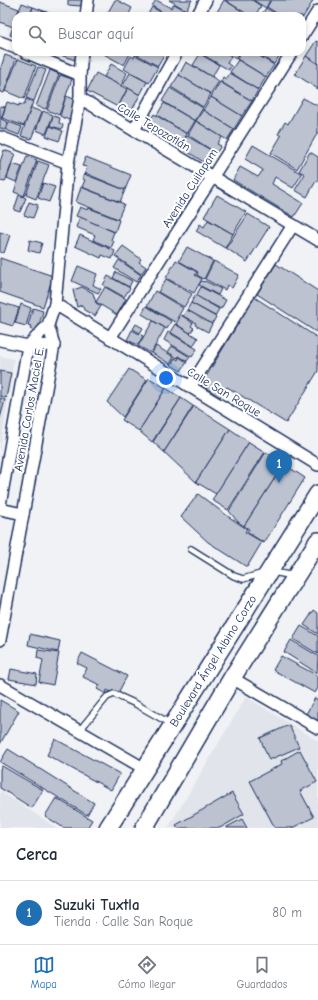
<!DOCTYPE html>
<html lang="es">
<head>
<meta charset="utf-8">
<style>
	body { margin:0; font-family:"Comic Neue",sans-serif; background:#f6f6f7; color:#1f2937 }
	.you { position:absolute; left:166px; top:378px; width:14px; height:14px; margin:-10px; border:3px solid #fff; border-radius:50%; background:#1a73e8; box-shadow:0 0 0 6px #1a73e833 }
	.badge { display:grid; place-items:center; width:26px; height:26px; border-radius:50%; background:#1f6fb2; color:#fff; font-size:13px; font-weight:700 }
	.pin { position:absolute; translate:-50% -33px; filter:drop-shadow(0 1px 2px #0008) }
	.pin::after { content:''; position:absolute; top:21px; width:14px; height:12px; background:inherit; clip-path:polygon(0 0,100% 0,50% 100%) }
	.list { margin:0; padding:0; list-style:none }
	h2 { display:flex; justify-content:space-between; align-items:center; height:52px; margin:0; padding:0 16px; font-size:17px }
	h2 small { font-size:13px; font-weight:400; color:#747a83 }
	.list li { display:grid; grid-template-columns:26px 1fr auto; gap:12px; align-items:center; box-sizing:border-box; height:64px; padding:0 16px; border-top:1px solid #e0e1e3 }
	.list b { display:block; font-size:15px; white-space:nowrap }
	.list p { margin:0; font-size:13px; white-space:nowrap; color:#747a83 }
	.list em { font-size:13px; font-style:normal; color:#747a83 }
	.icon { flex:none; width:22px; height:22px; fill:none; stroke:currentColor; stroke-width:2; stroke-linecap:round; stroke-linejoin:round }
	.map { position:relative; flex:none; width:318px; height:828px; overflow:hidden }
	.search { position:absolute; background:#fff; box-shadow:0 2px 6px #0003; left:12px; right:12px; top:12px; height:44px; display:flex; align-items:center; gap:10px; box-sizing:border-box; padding:0 14px; border-radius:12px; color:#747a83; font-size:15px }
	.sheet { height:116px; background:#fff }
	nav { display:flex; justify-content:space-around; align-items:center; box-sizing:border-box; height:56px; border-top:1px solid #e0e1e3; background:#fff; font-size:11px; color:#747a83 }
	nav a { display:grid; justify-items:center; gap:2px }
	nav .on { color:#1f6fb2 }
	.map>svg:first-child { display:block }
	.built { fill:#e1e4ea }
	.building { fill:#bcc2d0; stroke:#1b2f5e }
	.lines { fill:none; stroke-linecap:round; stroke-linejoin:round }
	.service-casing { stroke:#1b2f5e; stroke-width:8 }
	.minor-casing { stroke:#1b2f5e; stroke-width:14 }
	.primary-casing { stroke:#1b2f5e; stroke-width:20 }
	.service { stroke:#fff; stroke-width:5.5 }
	.minor { stroke:#fff; stroke-width:11 }
	.primary { stroke:#fff; stroke-width:17 }
	.labels { text-anchor:middle; dominant-baseline:central; stroke-width:4; stroke-linejoin:round; paint-order:stroke }
	.street-label { font-size:12px; fill:#1b2f5e; stroke:#fff }
</style>
</head>
<body>
<div class="map">
<svg width="318" height="828" viewBox="0 0 318 828">
	<rect width="100%" height="100%" fill="#f1f2f5"/>
	<filter id="ink" filterUnits="userSpaceOnUse"><feTurbulence type="fractalNoise" baseFrequency=".025" numOctaves="2"/><feDisplacementMap in="SourceGraphic" scale="8" xChannelSelector="R" yChannelSelector="G"/><feConvolveMatrix kernelMatrix="1 2 1 2 8 2 1 2 1" color-interpolation-filters="sRGB"/></filter>
	<g filter="url(#ink)">
		<g class="built">
			<path d="M 0,356 L 14,359 L 0,452 Z"/>
			<path d="M 246,697 L 318,741 L 318,828 L 168,828 Z"/>
			<path d="M 0,791 L 57,828 L 0,828 Z"/>
		</g>
		<g class="building">
			<path d="M 68,0 L 82,0 L 81,6 L 68,5 Z"/>
			<path d="M 115,0 L 117,0 L 132,8 L 129,14 L 132,16 L 110,16 L 107,14 Z"/>
			<path d="M 156,0 L 171,8 L 174,4 L 189,12 L 187,16 L 169,16 L 152,6 Z"/>
			<path d="M 169,0 L 192,0 L 186,10 Z"/>
			<path d="M 224,0 L 250,16 L 223,16 L 217,12 Z"/>
			<path d="M 225,0 L 252,0 L 261,6 L 255,16 L 250,16 Z"/>
			<path d="M 253,0 L 270,0 L 266,8 Z"/>
			<path d="M 271,0 L 312,0 L 313,1 L 302,19 L 302,16 L 281,16 L 267,7 Z"/>
			<path d="M 0,2 L 19,9 L 13,27 L 0,22 Z"/>
			<path d="M 22,3 L 33,7 L 29,16 L 17,16 Z"/>
			<path d="M 33,7 L 44,11 L 42,16 L 30,16 Z"/>
			<path d="M 152,7 L 167,16 L 147,16 Z"/>
			<path d="M 266,8 L 280,16 L 261,16 Z"/>
			<path d="M 44,11 L 55,15 L 55,16 L 42,16 Z"/>
			<path d="M 16,19 L 16,37 L 10,35 Z"/>
			<path d="M 316,41 L 318,42 L 318,64 L 306,56 Z"/>
			<path d="M 54,52 L 76,52 L 75,60 L 54,53 Z"/>
			<path d="M 100,52 L 131,52 L 124,65 Z"/>
			<path d="M 135,52 L 166,52 L 158,66 L 134,53 Z"/>
			<path d="M 198,52 L 225,52 L 232,56 L 227,63 L 231,66 L 229,70 Z"/>
			<path d="M 225,52 L 240,52 L 236,59 Z"/>
			<path d="M 241,52 L 253,52 L 274,65 L 266,77 L 237,59 Z"/>
			<path d="M 254,52 L 282,52 L 274,64 Z"/>
			<path d="M 200,54 L 219,65 L 212,77 L 193,65 Z"/>
			<path d="M 5,55 L 16,59 L 4,93 L 0,92 L 0,70 Z"/>
			<path d="M 135,55 L 158,67 L 149,83 L 124,69 L 131,56 L 134,58 Z"/>
			<path d="M 306,56 L 318,64 L 318,89 L 295,74 Z"/>
			<path d="M 18,59 L 36,66 L 24,99 L 5,91 Z"/>
			<path d="M 238,60 L 266,77 L 258,90 L 230,72 Z"/>
			<path d="M 186,62 L 219,81 L 211,94 L 179,75 Z"/>
			<path d="M 111,64 L 127,73 L 121,86 L 104,77 Z"/>
			<path d="M 38,67 L 46,70 L 34,101 L 26,98 Z"/>
			<path d="M 50,70 L 59,74 L 46,109 L 36,106 Z"/>
			<path d="M 96,73 L 127,89 L 118,107 L 87,91 Z"/>
			<path d="M 130,73 L 147,82 L 140,95 L 123,85 Z"/>
			<path d="M 230,73 L 258,90 L 252,101 L 221,82 L 223,77 L 226,79 Z"/>
			<path d="M 60,75 L 72,79 L 59,115 L 47,110 Z"/>
			<path d="M 179,75 L 211,94 L 203,107 L 171,87 Z"/>
			<path d="M 220,82 L 252,101 L 242,116 L 211,97 Z"/>
			<path d="M 128,88 L 140,95 L 130,114 L 118,107 Z"/>
			<path d="M 170,88 L 203,108 L 195,121 L 162,101 Z"/>
			<path d="M 66,96 L 74,99 L 71,121 L 60,116 Z"/>
			<path d="M 211,97 L 242,116 L 234,129 L 203,110 Z"/>
			<path d="M 303,98 L 318,106 L 318,132 L 297,169 L 271,153 L 281,136 L 278,134 L 285,122 L 288,124 Z"/>
			<path d="M 26,99 L 33,102 L 24,126 L 2,118 L 7,102 L 19,106 L 19,104 L 24,105 Z"/>
			<path d="M 164,103 L 195,121 L 187,134 L 157,115 Z"/>
			<path d="M 0,106 L 5,107 L 1,119 L 8,122 L 5,130 L 0,128 Z"/>
			<path d="M 31,108 L 42,112 L 31,139 L 21,136 Z"/>
			<path d="M 203,110 L 234,129 L 227,140 L 196,121 Z"/>
			<path d="M 43,111 L 53,115 L 46,134 L 36,130 Z"/>
			<path d="M 154,114 L 187,134 L 180,146 L 147,126 Z"/>
			<path d="M 53,116 L 60,118 L 59,123 L 63,125 L 62,129 L 50,126 Z"/>
			<path d="M 196,121 L 222,137 L 217,144 L 221,146 L 216,153 L 188,135 Z"/>
			<path d="M 9,122 L 22,127 L 19,135 L 6,130 Z"/>
			<path d="M 50,126 L 63,131 L 59,141 L 46,136 Z"/>
			<path d="M 187,136 L 214,152 L 207,164 L 180,147 Z"/>
			<path d="M 253,145 L 302,174 L 293,188 L 275,177 L 272,184 L 303,203 L 294,217 L 233,180 L 240,167 L 258,177 L 263,170 L 245,159 Z"/>
			<path d="M 4,150 L 15,154 L 5,182 L 0,181 L 0,162 Z"/>
			<path d="M 310,152 L 318,157 L 318,182 L 316,181 L 307,197 L 295,190 L 305,174 L 299,171 Z"/>
			<path d="M 27,156 L 37,160 L 24,196 L 14,192 Z"/>
			<path d="M 86,157 L 131,175 L 125,190 L 85,173 L 87,167 L 82,166 Z"/>
			<path d="M 38,161 L 49,165 L 36,199 L 26,195 Z"/>
			<path d="M 12,164 L 22,167 L 16,182 L 7,178 Z"/>
			<path d="M 84,174 L 125,190 L 120,202 L 82,187 L 85,180 L 82,179 Z"/>
			<path d="M 43,183 L 55,187 L 49,202 L 38,198 Z"/>
			<path d="M 81,187 L 124,204 L 118,219 L 76,202 Z"/>
			<path d="M 19,195 L 26,198 L 20,212 L 14,210 Z"/>
			<path d="M 217,195 L 246,212 L 233,234 L 204,217 Z"/>
			<path d="M 29,202 L 38,205 L 33,218 L 24,215 Z"/>
			<path d="M 80,207 L 88,210 L 89,208 L 119,220 L 115,232 L 76,216 Z"/>
			<path d="M 248,214 L 269,227 L 247,262 L 226,248 Z"/>
			<path d="M 80,217 L 114,232 L 111,240 L 114,241 L 111,248 L 93,240 L 95,235 L 76,227 Z"/>
			<path d="M 208,220 L 233,234 L 225,248 L 196,231 L 200,224 L 204,227 Z"/>
			<path d="M 0,232 L 10,235 L 4,253 L 0,252 Z"/>
			<path d="M 80,235 L 115,251 L 112,259 L 102,255 L 101,258 L 75,246 Z"/>
			<path d="M 30,240 L 42,243 L 39,253 L 28,250 Z"/>
			<path d="M 123,246 L 141,259 L 139,262 L 146,267 L 141,274 L 115,256 Z"/>
			<path d="M 187,247 L 213,261 L 204,279 L 197,275 L 198,272 L 179,261 Z"/>
			<path d="M 0,258 L 53,276 L 43,307 L 0,292 Z"/>
			<path d="M 119,260 L 141,275 L 136,282 L 114,268 Z"/>
			<path d="M 176,260 L 197,272 L 195,275 L 202,279 L 194,293 L 166,278 Z"/>
			<path d="M 214,261 L 239,275 L 232,288 L 227,285 L 225,290 L 205,279 Z"/>
			<path d="M 276,264 L 318,291 L 318,328 L 316,332 L 257,294 Z"/>
			<path d="M 78,266 L 97,274 L 93,285 L 101,289 L 98,293 L 72,281 Z"/>
			<path d="M 116,272 L 132,281 L 129,287 L 113,278 Z"/>
			<path d="M 108,276 L 130,288 L 124,297 L 103,285 Z"/>
			<path d="M 166,279 L 192,294 L 184,307 L 158,292 Z"/>
			<path d="M 201,281 L 204,282 L 205,281 L 221,289 L 218,295 L 199,285 Z"/>
			<path d="M 82,287 L 93,293 L 96,303 L 101,306 L 95,316 L 84,310 L 82,305 L 77,307 L 73,290 Z"/>
			<path d="M 105,287 L 126,299 L 117,315 L 96,302 Z"/>
			<path d="M 201,287 L 226,300 L 221,309 L 196,296 Z"/>
			<path d="M 155,291 L 183,308 L 175,322 L 147,306 Z"/>
			<path d="M 195,295 L 219,309 L 215,316 L 191,303 Z"/>
			<path d="M 254,297 L 318,338 L 318,371 L 286,423 L 227,387 L 220,397 L 201,385 Z"/>
			<path d="M 0,302 L 19,308 L 13,326 L 0,322 Z"/>
			<path d="M 191,303 L 216,317 L 212,324 L 187,310 Z"/>
			<path d="M 21,304 L 31,308 L 26,326 L 15,323 Z"/>
			<path d="M 146,306 L 171,321 L 167,329 L 142,314 Z"/>
			<path d="M 33,308 L 43,311 L 37,332 L 30,329 L 31,326 L 28,325 Z"/>
			<path d="M 187,310 L 212,324 L 208,332 L 195,325 L 196,323 L 183,316 Z"/>
			<path d="M 181,315 L 193,323 L 191,326 L 194,328 L 190,333 L 176,324 Z"/>
			<path d="M 153,321 L 165,328 L 151,353 L 138,346 Z"/>
			<path d="M 136,324 L 143,328 L 140,333 L 133,329 Z"/>
			<path d="M 175,324 L 198,338 L 193,346 L 170,332 Z"/>
			<path d="M 132,330 L 143,336 L 138,345 L 127,340 Z"/>
			<path d="M 168,332 L 197,349 L 192,357 L 164,340 Z"/>
			<path d="M 156,346 L 174,357 L 170,364 L 152,353 Z"/>
			<path d="M 172,346 L 190,357 L 187,361 L 179,356 L 177,358 L 168,352 Z"/>
			<path d="M 179,357 L 187,362 L 181,371 L 171,365 L 175,358 L 178,360 Z"/>
			<path d="M 129,369 L 147,380 L 123,417 L 107,402 Z"/>
			<path d="M 0,371 L 11,373 L 6,398 L 0,396 Z"/>
			<path d="M 149,378 L 166,388 L 139,431 L 122,420 Z"/>
			<path d="M 166,388 L 181,398 L 152,442 L 139,431 Z"/>
			<path d="M 0,398 L 5,400 L 0,418 Z"/>
			<path d="M 181,398 L 193,406 L 164,452 L 153,442 Z"/>
			<path d="M 194,406 L 230,429 L 196,482 L 164,452 Z"/>
			<path d="M 230,429 L 249,442 L 216,494 L 196,482 Z"/>
			<path d="M 249,442 L 265,452 L 228,510 L 212,500 Z"/>
			<path d="M 266,452 L 284,464 L 244,526 L 238,522 L 229,511 Z"/>
			<path d="M 284,464 L 305,478 L 264,543 L 247,532 L 249,529 L 244,526 Z"/>
			<path d="M 198,494 L 229,517 L 247,529 L 245,532 L 262,542 L 247,567 L 208,542 L 181,517 Z"/>
			<path d="M 314,610 L 318,613 L 318,634 L 304,625 Z"/>
			<path d="M 301,626 L 318,636 L 318,654 L 293,639 Z"/>
			<path d="M 30,634 L 60,641 L 58,652 L 28,645 Z"/>
			<path d="M 291,640 L 318,656 L 317,673 L 284,652 Z"/>
			<path d="M 38,650 L 59,653 L 53,685 L 39,682 L 43,660 L 37,658 Z"/>
			<path d="M 82,653 L 127,676 L 117,695 L 107,690 L 106,694 L 97,689 L 100,685 L 83,677 L 87,668 L 77,663 Z"/>
			<path d="M 281,656 L 318,676 L 318,688 L 315,693 L 273,670 Z"/>
			<path d="M 11,669 L 37,674 L 36,684 L 9,679 Z"/>
			<path d="M 315,698 L 318,700 L 318,721 L 306,714 Z"/>
			<path d="M 0,700 L 19,711 L 0,744 Z"/>
			<path d="M 289,725 L 299,747 L 269,760 L 260,738 Z"/>
			<path d="M 55,739 L 120,774 L 111,790 L 47,755 Z"/>
			<path d="M 8,749 L 94,803 L 87,815 L 0,762 Z"/>
			<path d="M 300,750 L 317,782 L 300,791 L 314,817 L 292,828 L 275,828 L 250,781 L 282,764 L 281,761 Z"/>
			<path d="M 2,766 L 43,790 L 32,808 L 0,788 L 0,769 Z"/>
			<path d="M 232,793 L 244,814 L 220,828 L 178,828 L 176,825 Z"/>
			<path d="M 56,798 L 92,820 L 87,828 L 64,828 L 45,816 Z"/>
			<path d="M 242,819 L 247,828 L 227,828 L 227,827 Z"/>
		</g>
		<g class="lines">
			<defs>
				<g id="service">
					<path d="M 191,549 L 234,576 L 243,579 L 264,573"/>
					<path d="M 273,572 L 294,576"/>
					<path d="M 79,731 L 107,697 L 114,694 L 136,704 L 171,724"/>
				</g>
				<g id="minor">
					<path d="M 86,16 L 88,0"/>
					<path d="M 197,16 L 206,0"/>
					<path d="M 302,36 L 318,11"/>
					<path d="M 0,42 L 16,48"/>
					<path d="M 25,52 L 80,75"/>
					<path d="M 80,98 L 318,240"/>
					<path d="M 134,130 L 177,52"/>
					<path d="M 0,137 L 68,163"/>
					<path d="M 55,304 L 318,465"/>
					<path d="M 110,338 L 292,52"/>
					<path d="M 0,340 L 28,346 L 54,345"/>
					<path d="M 190,387 L 293,225"/>
					<path d="M 0,505 L 28,346 L 48,325 L 55,304 L 68,163 L 80,98 L 80,75 L 82,52"/>
					<path d="M 0,509 L 23,514"/>
					<path d="M 0,640 L 54,345 L 48,325"/>
					<path d="M 232,678 L 318,728"/>
					<path d="M 0,685 L 145,769"/>
				</g>
				<g id="primary">
					<path d="M 108,828 L 318,494"/>
					<path d="M 144,828 L 232,678 L 318,541"/>
				</g>
			</defs>
			<use href="#service" class="service-casing"/>
			<use href="#minor" class="minor-casing"/>
			<use href="#primary" class="primary-casing"/>
			<use href="#service" class="service"/>
			<use href="#minor" class="minor"/>
			<use href="#primary" class="primary"/>
		</g>
	</g>
	<g class="labels">
		<g class="street-label">
			<text transform="translate(154 127) rotate(31)">Calle Tepozotlán</text>
			<text transform="translate(190 188) rotate(-57)">Avenida Cuilapam</text>
			<text transform="translate(224 392) rotate(31)">Calle San Roque</text>
			<text transform="translate(29 409) rotate(-80)">Avenida Carlos Maciel E.</text>
			<text transform="translate(213 661) rotate(-58)">Boulevard Ángel Albino Corzo</text>
		</g>
	</g>
</svg>
<div class="you"></div>
<div class="pin badge" style="left:279px;top:483px">1</div>
<div class="search"><svg class="icon" aria-label="search" viewBox="0 0 24 24"><circle cx="10" cy="10" r="6"/><path d="M15 15l6 6"/></svg>Buscar aquí</div>
</div>
<section class="sheet">
<h2>Cerca<small></small></h2>
<ul class="list">
<li><span class="badge">1</span><div><b>Suzuki Tuxtla</b><p>Tienda · Calle San Roque</p></div><em>80 m</em></li>
</ul>
</section>
<nav>
<a class="on"><svg class="icon" aria-label="map" viewBox="0 0 24 24"><path d="M3 6l6-2 6 2 6-2v14l-6 2-6-2-6 2zM9 4v14M15 6v14"/></svg>Mapa</a>
<a><svg class="icon" aria-label="directions" viewBox="0 0 24 24"><path d="M12 3l9 9-9 9-9-9zM9 14v-3h6M13 9l2 2-2 2"/></svg>Cómo llegar</a>
<a><svg class="icon" aria-label="saved" viewBox="0 0 24 24"><path d="M7 4h10v16l-5-4-5 4z"/></svg>Guardados</a>
</nav>
</body>
</html>
